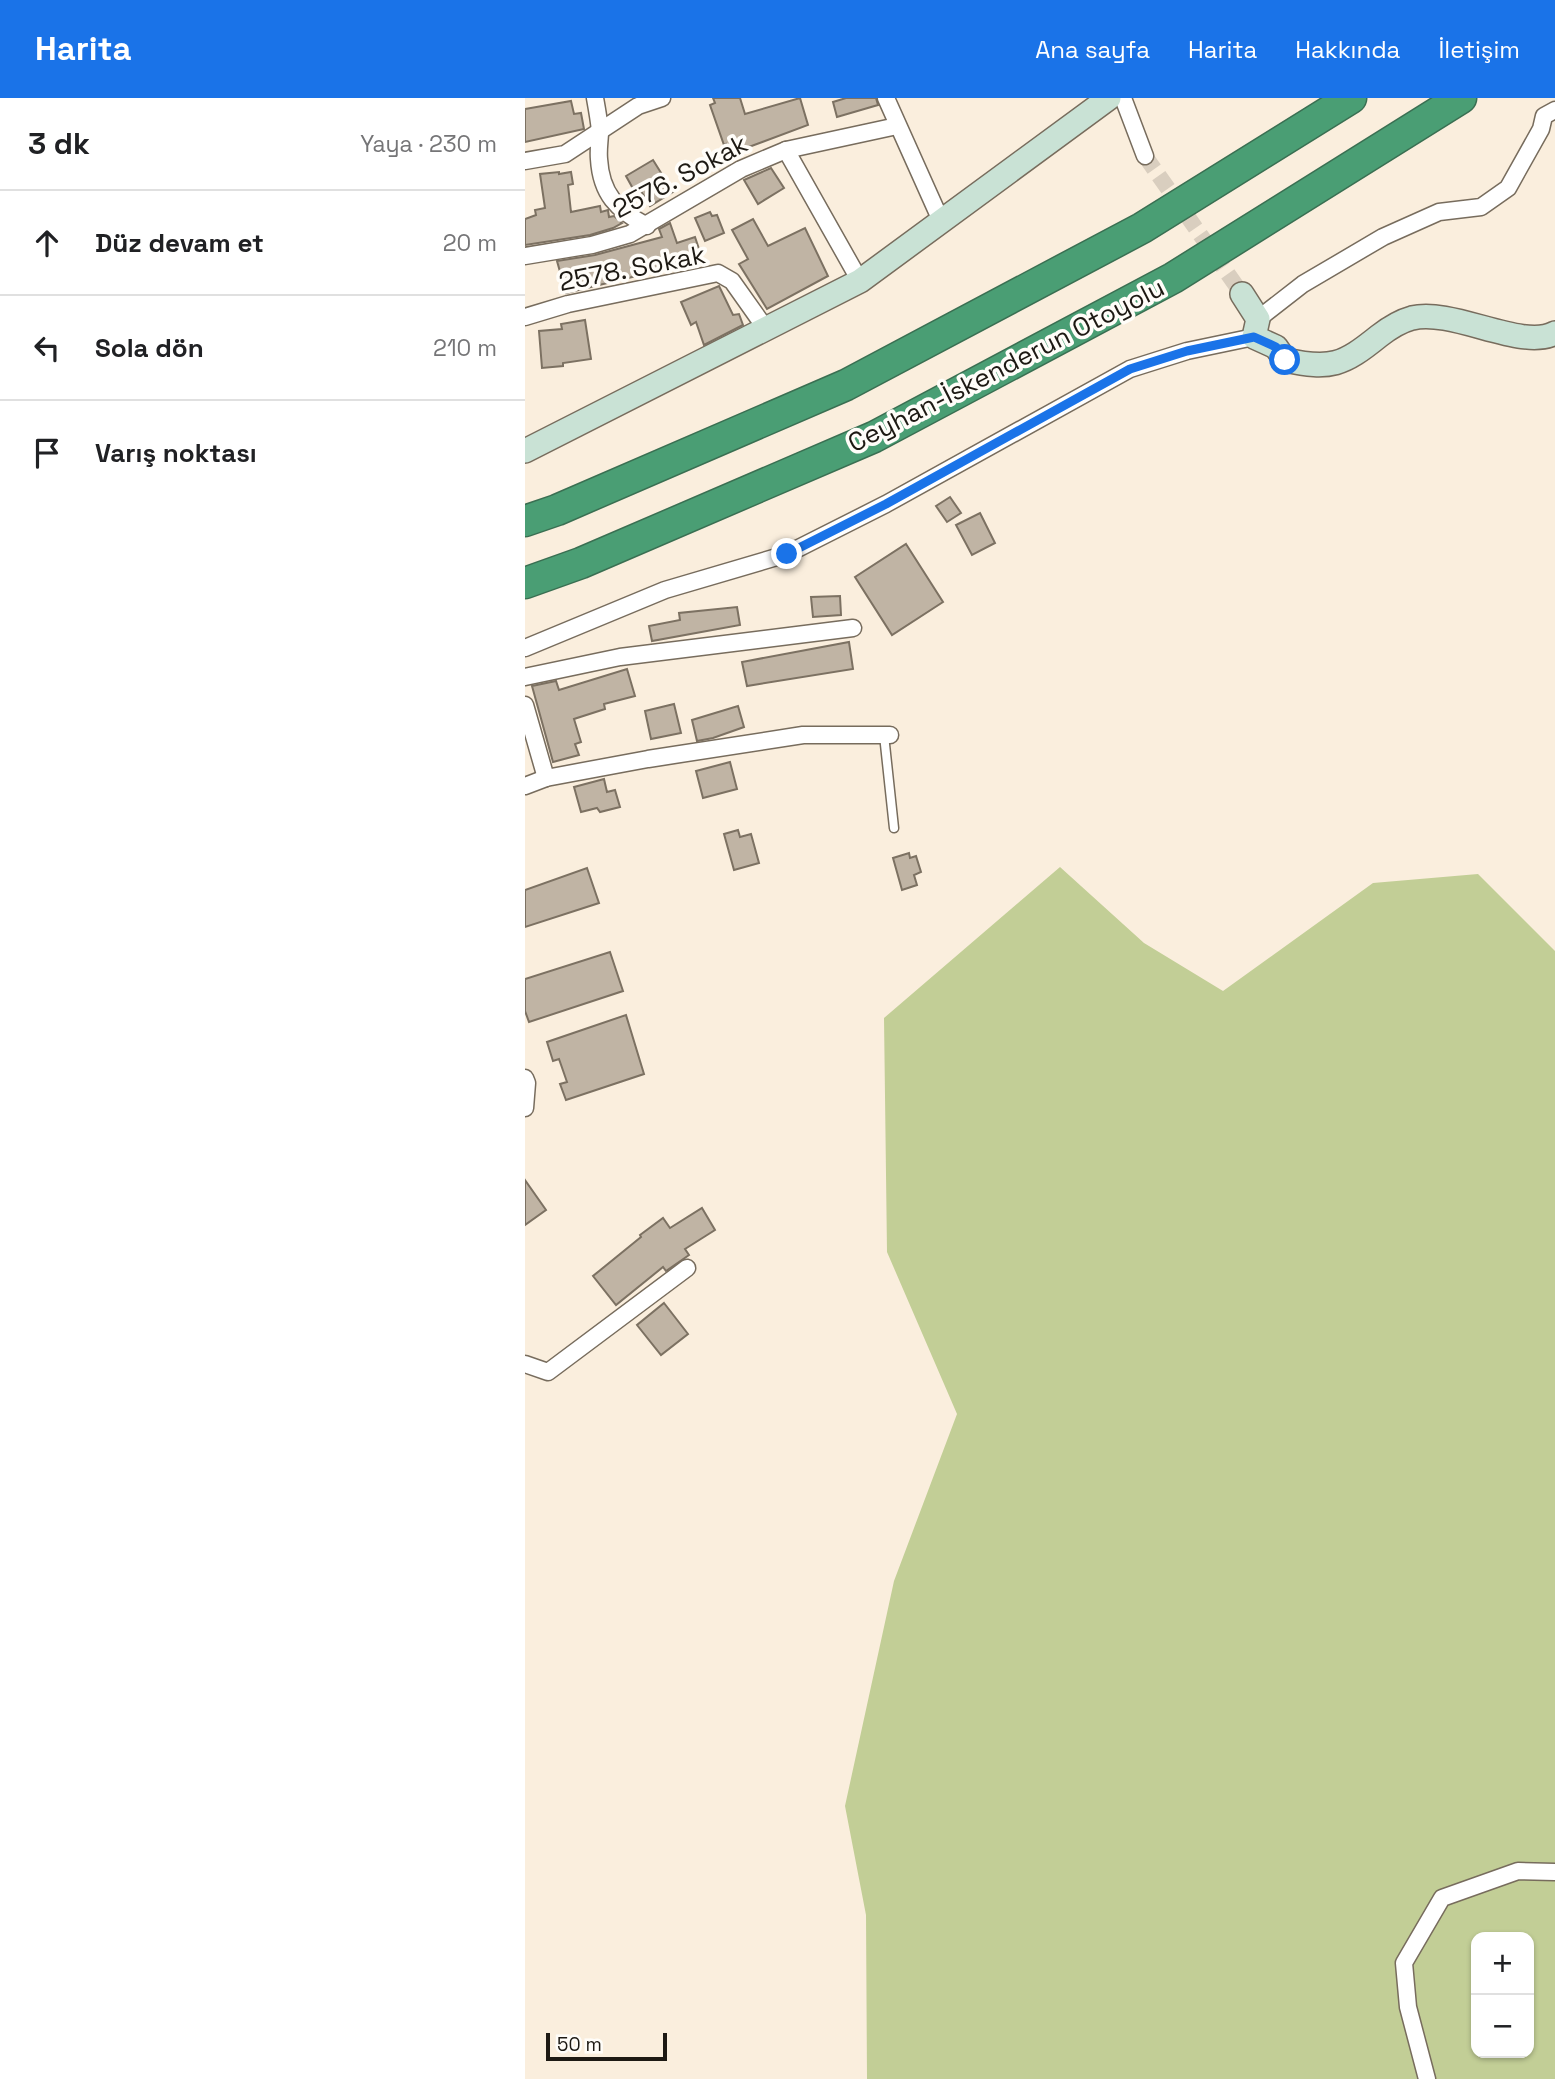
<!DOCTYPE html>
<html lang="tr">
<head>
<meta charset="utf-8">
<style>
	body { margin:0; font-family:"Space Grotesk",sans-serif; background:#f2f2f2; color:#202124 }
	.controls { position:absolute; right:21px; bottom:21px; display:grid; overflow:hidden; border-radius:14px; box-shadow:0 2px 5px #0004 }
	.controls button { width:63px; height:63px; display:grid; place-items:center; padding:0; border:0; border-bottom:2px solid #e0e0e0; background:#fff; color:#202124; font:35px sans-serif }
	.scale { position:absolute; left:21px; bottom:18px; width:121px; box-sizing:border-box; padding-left:7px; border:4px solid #1d1913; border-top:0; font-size:19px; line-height:24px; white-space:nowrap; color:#1d1913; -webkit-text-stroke:5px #fffdf9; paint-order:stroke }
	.stop { position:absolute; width:21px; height:21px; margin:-16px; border:5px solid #1a73e8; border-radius:50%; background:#fff }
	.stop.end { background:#1a73e8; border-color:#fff; box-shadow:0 2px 7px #0008 }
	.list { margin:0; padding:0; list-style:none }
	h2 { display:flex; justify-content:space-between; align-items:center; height:91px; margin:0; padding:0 28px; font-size:30px }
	h2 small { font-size:23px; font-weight:400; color:#757577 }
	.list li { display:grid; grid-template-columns:46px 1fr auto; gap:21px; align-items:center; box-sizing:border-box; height:105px; padding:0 28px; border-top:2px solid #e0e0e0 }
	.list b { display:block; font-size:26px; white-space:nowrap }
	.list em { font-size:23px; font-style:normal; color:#757577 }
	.icon { flex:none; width:38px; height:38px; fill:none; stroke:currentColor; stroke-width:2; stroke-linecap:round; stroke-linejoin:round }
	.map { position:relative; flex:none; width:1030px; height:1981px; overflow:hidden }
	header { display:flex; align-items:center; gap:42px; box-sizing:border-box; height:98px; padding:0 35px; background:#1a73e8; color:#fff }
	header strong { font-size:33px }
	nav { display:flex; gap:38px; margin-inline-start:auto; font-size:24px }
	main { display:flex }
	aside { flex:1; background:#fff }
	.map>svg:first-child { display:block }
	.green { fill:#c2ce96; fill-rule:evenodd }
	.building { fill:#c0b4a4; stroke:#7c7162; stroke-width:2 }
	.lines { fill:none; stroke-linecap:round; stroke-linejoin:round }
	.street-tunnel { stroke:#d9cebf; stroke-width:16; stroke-dasharray:16 8; stroke-linecap:butt }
	.lane-casing { stroke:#776c5d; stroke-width:11 }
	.street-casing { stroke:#776c5d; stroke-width:19 }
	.secondary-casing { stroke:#776c5d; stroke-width:26 }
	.highway-casing { stroke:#3a6f52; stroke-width:33 }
	.lane { stroke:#fff; stroke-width:8 }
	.street { stroke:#fff; stroke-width:16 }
	.secondary { stroke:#c9e2d5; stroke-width:23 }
	.highway { stroke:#4a9e74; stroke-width:30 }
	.route { stroke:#1a73e8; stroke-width:9 }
	.labels { text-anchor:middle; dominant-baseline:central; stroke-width:7; stroke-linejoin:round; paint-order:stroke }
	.street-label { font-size:26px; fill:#1d1913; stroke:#fffdf9 }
</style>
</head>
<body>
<header>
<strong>Harita</strong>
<nav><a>Ana sayfa</a><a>Harita</a><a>Hakkında</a><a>İletişim</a></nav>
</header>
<main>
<aside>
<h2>3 dk<small>Yaya · 230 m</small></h2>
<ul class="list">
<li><svg class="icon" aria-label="ahead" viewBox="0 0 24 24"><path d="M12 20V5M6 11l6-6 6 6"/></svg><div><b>Düz devam et</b></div><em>20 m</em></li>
<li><svg class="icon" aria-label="left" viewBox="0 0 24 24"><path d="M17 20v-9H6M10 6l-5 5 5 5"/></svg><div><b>Sola dön</b></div><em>210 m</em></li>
<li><svg class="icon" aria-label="arrive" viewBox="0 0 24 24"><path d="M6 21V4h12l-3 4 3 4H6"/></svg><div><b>Varış noktası</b></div></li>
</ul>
</aside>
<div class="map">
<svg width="1030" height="1981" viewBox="0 0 1030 1981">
	<rect width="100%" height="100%" fill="#faeedd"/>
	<path class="green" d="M 535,769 L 619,845 L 698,893 L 848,785 L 953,776 L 1030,853 L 1030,1981 L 342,1981 L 341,1817 L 320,1708 L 369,1483 L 432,1316 L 362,1154 L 359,920 ZM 951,1839 L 1004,1839 L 1004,1955 L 951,1955 Z"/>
	<g class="building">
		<path d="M 188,0 L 215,0 L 220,16 L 275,0 L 283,27 L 205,56 L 201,46 L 199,47 L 185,7 L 190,5 Z"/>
		<path d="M 321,0 L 351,0 L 353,7 L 312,19 L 308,4 Z"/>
		<path d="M 46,3 L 49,16 L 56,15 L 59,31 L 0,44 L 0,11 Z"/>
		<path d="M 128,62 L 148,94 L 125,108 L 116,93 L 111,96 L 101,78 Z"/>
		<path d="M 246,70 L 259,90 L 233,106 L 219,82 Z"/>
		<path d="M 34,74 L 34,76 L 46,74 L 48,86 L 43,87 L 46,114 L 75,108 L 76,114 L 83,112 L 84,119 L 89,118 L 97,125 L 88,130 L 65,137 L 0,147 L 0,121 L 11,117 L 10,112 L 20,110 L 15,76 Z"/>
		<path d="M 185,114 L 187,118 L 192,117 L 199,135 L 180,143 L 170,120 Z"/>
		<path d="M 228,121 L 243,148 L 280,130 L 303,178 L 242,211 L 214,166 L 223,161 L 207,132 Z"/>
		<path d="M 145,125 L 152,145 L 170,139 L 175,154 L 155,160 L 157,167 L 41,195 L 32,163 L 70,157 L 137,139 L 134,131 Z"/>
		<path d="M 194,188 L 208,217 L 214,216 L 218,227 L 179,247 L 171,224 L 166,227 L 156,204 Z"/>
		<path d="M 60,222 L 66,261 L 38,265 L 38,268 L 17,270 L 14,233 L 37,231 L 36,226 Z"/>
		<path d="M 425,399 L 436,415 L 422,424 L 411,408 Z"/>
		<path d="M 455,415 L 470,445 L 447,457 L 431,427 Z"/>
		<path d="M 381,446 L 418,504 L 367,537 L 330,479 Z"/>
		<path d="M 315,498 L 316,517 L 288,519 L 286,499 Z"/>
		<path d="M 212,509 L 215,527 L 127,543 L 124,528 L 155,522 L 154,515 Z"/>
		<path d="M 324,544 L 328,571 L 222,588 L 217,564 Z"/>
		<path d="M 102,571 L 110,598 L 79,606 L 80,611 L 49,621 L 56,644 L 50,646 L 54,657 L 28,664 L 7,588 L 31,583 L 34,592 Z"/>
		<path d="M 149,606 L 156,635 L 126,641 L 120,613 Z"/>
		<path d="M 213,608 L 219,629 L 188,640 L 172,643 L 167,622 Z"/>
		<path d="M 205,664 L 212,691 L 178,700 L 171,673 Z"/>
		<path d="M 79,681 L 82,694 L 90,692 L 95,709 L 75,714 L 72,710 L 56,714 L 49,689 Z"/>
		<path d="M 213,732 L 215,739 L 226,736 L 234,765 L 209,772 L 199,736 Z"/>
		<path d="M 384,755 L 385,760 L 391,758 L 396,774 L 389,777 L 392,787 L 377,792 L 368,760 Z"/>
		<path d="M 62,770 L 74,805 L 0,829 L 0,792 Z"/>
		<path d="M 85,854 L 98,893 L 4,924 L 0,913 L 0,881 Z"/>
		<path d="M 101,917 L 119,976 L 41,1002 L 35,986 L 42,984 L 34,961 L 28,963 L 22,944 Z"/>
		<path d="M 0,1082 L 21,1112 L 0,1127 Z"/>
		<path d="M 177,1110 L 190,1132 L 160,1151 L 164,1157 L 141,1173 L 138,1169 L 91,1207 L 68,1178 L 116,1139 L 115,1137 L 138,1120 L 145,1130 Z"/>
		<path d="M 139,1205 L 163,1236 L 136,1257 L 112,1227 Z"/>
	</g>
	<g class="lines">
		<path class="street-tunnel" d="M 620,58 L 717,196"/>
		<defs>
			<path id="lane" d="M 359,637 L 369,730"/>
			<g id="street">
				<path d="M 70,0 C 72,11 74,22 75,33 C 75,42 73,51 74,61 C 76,96 92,112 122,128"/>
				<path d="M 361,0 L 417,125"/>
				<path d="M 598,0 L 620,58"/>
				<path d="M 261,52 L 335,183"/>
				<path d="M 0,63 L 40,56 L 113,8 L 137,0"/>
				<path d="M 0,158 L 67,147 L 105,136 L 216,71 L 261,52 L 372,28"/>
				<path d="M 0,219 L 43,206 L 193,175 L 207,183 L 241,231"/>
				<path d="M 733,221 L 778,186 L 858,139 L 914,114 L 956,109 L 983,90 L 1016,31 L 1019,18 L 1030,12"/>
				<path d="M 0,550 L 140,492 L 262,456 L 361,406 L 605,271 L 662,253 L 729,239"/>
				<path d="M 0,579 L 95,559 L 328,530"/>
				<path d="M 0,607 L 21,680"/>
				<path d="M 0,688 L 21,680 L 123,661 L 278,637 L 365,637"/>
				<path d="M 0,980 L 2,985 L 0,1010"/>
				<path d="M 0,1266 L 23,1274 L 162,1170"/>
				<path d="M 902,1981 L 883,1909 L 879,1865 L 917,1800 L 993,1773 L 1030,1774"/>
			</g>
			<g id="secondary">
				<path d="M 717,196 L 733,221 L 729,239 L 751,249 L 760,262 C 806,272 818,267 854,238 C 863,231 876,223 887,220 C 928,210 997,253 1030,235"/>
				<path d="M 0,353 L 335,183 L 584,0"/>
			</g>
			<g id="highway">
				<path d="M 0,423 L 32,412 L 321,287 L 617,130 L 826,0"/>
				<path d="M 0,485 L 56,465 L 349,339 L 648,180 L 936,0"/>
			</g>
		</defs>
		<use href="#lane" class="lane-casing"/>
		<use href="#street" class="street-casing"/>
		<use href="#secondary" class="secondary-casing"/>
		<use href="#highway" class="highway-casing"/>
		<use href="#lane" class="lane"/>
		<use href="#street" class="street"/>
		<use href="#secondary" class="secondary"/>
		<use href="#highway" class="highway"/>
	</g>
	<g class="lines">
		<path class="route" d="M 262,456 L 361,406 L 605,271 L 662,253 L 729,239 L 751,249 L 760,262"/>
	</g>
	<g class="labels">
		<g class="street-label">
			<text transform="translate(155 78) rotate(-28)">2576. Sokak</text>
			<text transform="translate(107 170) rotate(-11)">2578. Sokak</text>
			<text transform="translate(481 267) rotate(-27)">Ceyhan-İskenderun Otoyolu</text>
		</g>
	</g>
</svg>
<div class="controls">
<button>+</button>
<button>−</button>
</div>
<div class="scale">50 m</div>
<div class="stop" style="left:760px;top:262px"></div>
<div class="stop end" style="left:262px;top:456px"></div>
</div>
</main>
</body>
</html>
